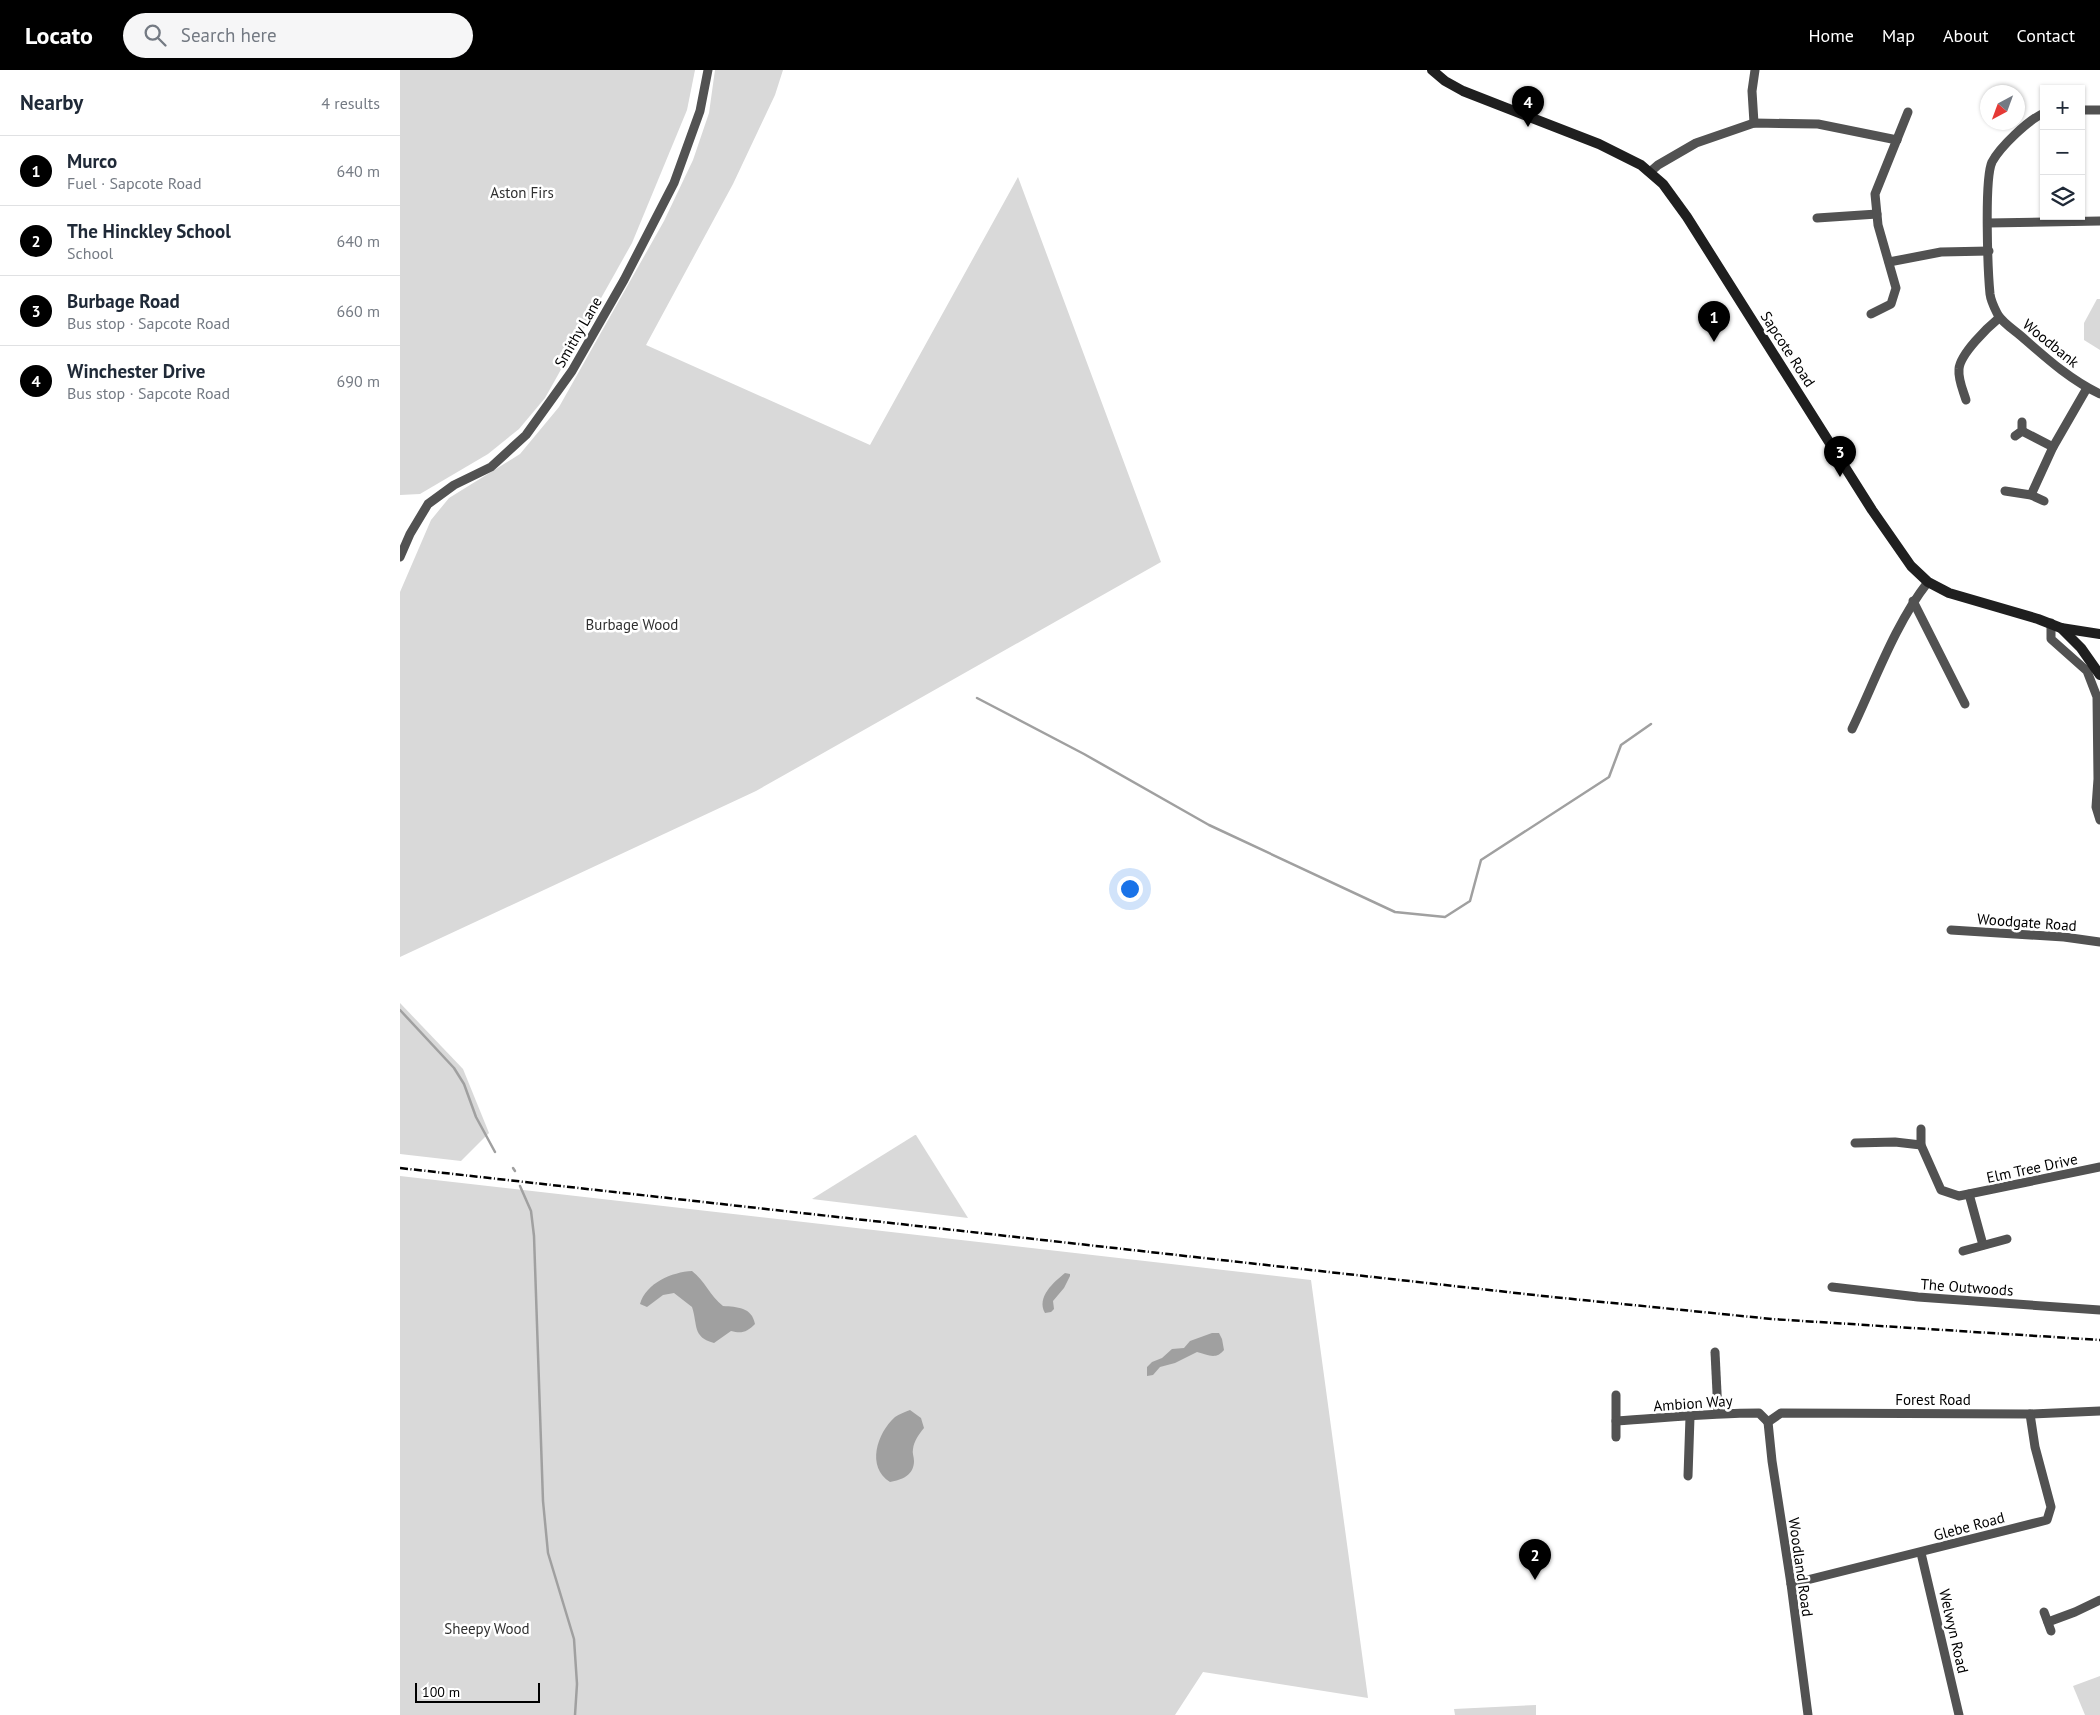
<!DOCTYPE html>
<html lang="en">
<head>
<meta charset="utf-8">
<style>
	body { margin:0; font-family:"PT Sans",sans-serif; background:#f6f6f7; color:#1f2937 }
	.controls { position:absolute; right:15px; top:15px; display:grid; overflow:hidden; border-radius:0px; box-shadow:0 1px 4px #0004 }
	.controls button { width:45px; height:45px; display:grid; place-items:center; padding:0; border:0; border-bottom:1px solid #e0e1e3; background:#fff; color:#1f2937; font:25px sans-serif }
	.compass { position:absolute; left:1580px; top:15px; width:45px; height:45px; border-radius:50%; background:#fff; box-shadow:0 1px 4px #0004; rotate:221deg }
	.scale { position:absolute; left:15px; bottom:12px; width:125px; box-sizing:border-box; padding-left:5px; border:2px solid #000; border-top:0; font-size:14px; line-height:18px; white-space:nowrap; color:#000; -webkit-text-stroke:4px #fff; paint-order:stroke }
	.you { position:absolute; left:729px; top:818px; width:18px; height:18px; margin:-12px; border:4px solid #fff; border-radius:50%; background:#1a73e8; box-shadow:0 0 0 8px #1a73e833 }
	.badge { display:grid; place-items:center; width:32px; height:32px; border-radius:50%; background:#000; color:#fff; font-size:16px; font-weight:700 }
	.pin { position:absolute; translate:-50% -41px; filter:drop-shadow(0 1px 2px #0008) }
	.pin::after { content:''; position:absolute; top:26px; width:18px; height:15px; background:inherit; clip-path:polygon(0 0,100% 0,50% 100%) }
	.list { margin:0; padding:0; list-style:none }
	h2 { display:flex; justify-content:space-between; align-items:center; height:65px; margin:0; padding:0 20px; font-size:21px }
	h2 small { font-size:16px; font-weight:400; color:#747a83 }
	.list li { display:grid; grid-template-columns:32px 1fr auto; gap:15px; align-items:center; box-sizing:border-box; height:70px; padding:0 20px; border-top:1px solid #e0e1e3 }
	.list b { display:block; font-size:19px; white-space:nowrap }
	.list p { margin:0; font-size:16px; white-space:nowrap; color:#747a83 }
	.list em { font-size:16px; font-style:normal; color:#747a83 }
	.icon { flex:none; width:28px; height:28px; fill:none; stroke:currentColor; stroke-width:2; stroke-linecap:round; stroke-linejoin:round }
	.map { position:relative; flex:none; width:1700px; height:1645px; overflow:hidden }
	header { display:flex; align-items:center; gap:30px; box-sizing:border-box; height:70px; padding:0 25px; background:#000; color:#fff }
	header strong { font-size:24px }
	nav { display:flex; gap:28px; margin-inline-start:auto; font-size:18px }
	.search { width:350px; height:45px; background:#f6f6f7; display:flex; align-items:center; gap:12px; box-sizing:border-box; padding:0 18px; border-radius:28px; color:#747a83; font-size:19px }
	main { display:flex }
	aside { flex:1; background:#fff }
	.map>svg:first-child { display:block }
	.green { fill:#d9d9d9 }
	.water { fill:#a0a0a0 }
	.lines { fill:none; stroke-linecap:round; stroke-linejoin:round }
	.stream { stroke:#a0a0a0; stroke-width:2.5 }
	.street { stroke:#525252; stroke-width:9 }
	.secondary { stroke:#1f1f1f; stroke-width:10 }
	.rail { stroke:#000; stroke-width:2.5; stroke-dasharray:8 2.5 1 2.5; stroke-linecap:butt }
	.labels { text-anchor:middle; dominant-baseline:central; stroke-width:5; stroke-linejoin:round; paint-order:stroke }
	.park-label { font-size:15px; fill:#303030; stroke:#fff }
	.street-label { font-size:15px; fill:#000; stroke:#fff }
</style>
</head>
<body>
<header>
<strong>Locato</strong>
<div class="search"><svg class="icon" aria-label="search" viewBox="0 0 24 24"><circle cx="10" cy="10" r="6"/><path d="M15 15l6 6"/></svg>Search here</div>
<nav><a>Home</a><a>Map</a><a>About</a><a>Contact</a></nav>
</header>
<main>
<aside>
<h2>Nearby<small>4 results</small></h2>
<ul class="list">
<li><span class="badge">1</span><div><b>Murco</b><p>Fuel · Sapcote Road</p></div><em>640 m</em></li>
<li><span class="badge">2</span><div><b>The Hinckley School</b><p>School</p></div><em>640 m</em></li>
<li><span class="badge">3</span><div><b>Burbage Road</b><p>Bus stop · Sapcote Road</p></div><em>660 m</em></li>
<li><span class="badge">4</span><div><b>Winchester Drive</b><p>Bus stop · Sapcote Road</p></div><em>690 m</em></li>
</ul>
</aside>
<div class="map">
<svg width="1700" height="1645" viewBox="0 0 1700 1645">
	<rect width="100%" height="100%" fill="#fff"/>
	<g class="green">
		<path d="M 0,0 L 295,0 L 287,40 L 232,173 L 145,328 L 119,359 L 88,384 L 20,424 L 0,425 Z"/>
		<path d="M 315,0 L 383,0 L 375,25 L 333,114 L 246,275 L 470,375 L 618,107 L 761,492 L 356,721 L 0,887 L 0,522 L 31,450 L 49,428 L 120,384 L 159,337 L 264,151 L 293,90 L 309,43 Z"/>
		<path d="M 1697,229 L 1700,229 L 1700,280 L 1684,270 L 1684,253 Z"/>
		<path d="M 0,933 L 63,999 L 89,1063 L 61,1091 L 0,1084 Z"/>
		<path d="M 516,1065 L 568,1148 L 412,1129 L 515,1065 Z"/>
		<path d="M 0,1106 L 911,1210 L 968,1628 L 803,1602 L 775,1645 L 0,1645 Z"/>
		<path d="M 1700,1606 L 1700,1645 L 1685,1645 L 1673,1616 Z"/>
		<path d="M 1136,1635 L 1136,1645 L 1055,1645 L 1054,1639 Z"/>
	</g>
	<g class="water">
		<path d="M 292,1201 C 305,1211 310,1226 323,1236 C 337,1237 352,1237 355,1254 C 347,1262 342,1264 331,1261 L 314,1273 C 292,1267 298,1255 292,1237 L 274,1223 L 263,1225 L 247,1237 L 240,1234 C 246,1213 272,1202 292,1201 Z"/>
		<path d="M 665,1203 L 670,1204 L 670,1206 L 664,1218 L 653,1231 L 654,1239 L 651,1242 L 645,1243 C 636,1227 654,1212 665,1203 Z"/>
		<path d="M 812,1263 L 819,1263 L 822,1269 L 824,1280 C 816,1290 808,1285 797,1282 L 775,1293 L 760,1297 L 753,1305 L 747,1306 L 747,1297 L 752,1292 L 762,1288 L 772,1279 L 784,1278 L 790,1271 Z"/>
		<path d="M 510,1340 L 521,1348 L 524,1358 C 519,1364 514,1371 513,1379 C 512,1383 514,1387 514,1391 C 514,1405 502,1410 490,1412 C 466,1397 477,1363 495,1347 C 499,1344 505,1342 510,1340 Z"/>
	</g>
	<g class="lines">
		<g class="stream">
			<path d="M 577,628 L 684,684 L 809,755 L 995,842 L 1045,847 L 1070,831 L 1081,790 L 1209,707 L 1221,675 L 1251,654"/>
			<path d="M 0,940 L 54,998 L 64,1014 L 76,1047 L 95,1082"/>
			<path d="M 113,1098 L 115,1101"/>
			<path d="M 120,1116 L 131,1141 L 134,1166 L 143,1431 L 148,1483 L 174,1569 L 177,1614 L 175,1645"/>
		</g>
		<g class="street">
			<path d="M 1681,40 L 1700,40"/>
			<path d="M 1644,43 C 1628,50 1600,77 1592,92 C 1584,109 1588,203 1590,224 C 1591,232 1595,239 1598,245 C 1603,253 1614,260 1621,266 C 1645,287 1670,310 1700,324"/>
			<path d="M 1354,53 L 1352,21 L 1355,0"/>
			<path d="M 1250,102 L 1258,95 L 1296,73 L 1354,53 L 1418,54 L 1497,70"/>
			<path d="M 1417,148 L 1477,144"/>
			<path d="M 1588,153 L 1700,151"/>
			<path d="M 1489,192 L 1541,182 L 1589,181"/>
			<path d="M 1471,244 L 1491,234 L 1496,218 L 1478,155 L 1475,124 L 1508,42"/>
			<path d="M 1566,330 C 1563,320 1558,310 1559,299 C 1560,284 1588,257 1599,248"/>
			<path d="M 1622,361 L 1653,377"/>
			<path d="M 1615,366 L 1622,361 L 1622,352"/>
			<path d="M 1605,421 L 1631,425 L 1644,431"/>
			<path d="M 1631,425 L 1653,377 L 1687,318"/>
			<path d="M 0,487 L 10,464 L 28,434 L 54,415 L 91,397 L 126,365 L 172,301 L 224,210 L 274,113 L 300,41 L 308,0"/>
			<path d="M 1513,531 L 1565,634"/>
			<path d="M 1651,553 L 1651,569 L 1687,601 L 1697,627 L 1698,709 L 1696,737 L 1700,750"/>
			<path d="M 1452,659 C 1475,611 1495,554 1528,512"/>
			<path d="M 1551,860 L 1664,867 L 1700,872"/>
			<path d="M 1521,1059 L 1521,1075 L 1541,1120 L 1559,1126 L 1700,1097"/>
			<path d="M 1455,1073 L 1495,1072 L 1521,1075"/>
			<path d="M 1569,1124 L 1583,1175"/>
			<path d="M 1563,1181 L 1607,1169"/>
			<path d="M 1432,1217 L 1518,1227 L 1700,1240"/>
			<path d="M 1315,1282 L 1318,1343"/>
			<path d="M 1216,1325 L 1216,1367"/>
			<path d="M 1216,1351 C 1264,1348 1311,1343 1359,1343 L 1368,1352"/>
			<path d="M 1368,1352 L 1381,1343 L 1630,1344 L 1700,1341"/>
			<path d="M 1368,1352 L 1372,1391 L 1391,1514 L 1408,1645"/>
			<path d="M 1288,1406 L 1290,1347"/>
			<path d="M 1521,1483 L 1559,1645"/>
			<path d="M 1391,1514 L 1647,1450 L 1651,1437 L 1635,1377 L 1630,1344"/>
			<path d="M 1644,1542 L 1651,1561"/>
			<path d="M 1648,1552 L 1675,1542 L 1700,1530"/>
		</g>
		<g class="secondary">
			<path d="M 1032,0 L 1045,11 L 1063,21 L 1199,74 L 1241,95 L 1263,114 L 1287,147 L 1472,440 L 1511,496 L 1528,512 L 1549,523 L 1638,549 L 1661,558 L 1681,578 L 1700,605"/>
			<path d="M 1661,558 L 1700,564"/>
		</g>
		<path class="rail" d="M 0,1098 L 1143,1226 L 1372,1249 L 1700,1270"/>
	</g>
	<g class="labels">
		<g class="park-label">
			<text x="122" y="122">Aston Firs</text>
			<text x="232" y="554">Burbage Wood</text>
			<text x="87" y="1558">Sheepy Wood</text>
		</g>
		<g class="street-label">
			<text transform="translate(178 262) rotate(-60)">Smithy Lane</text>
			<text transform="translate(1651 273) rotate(39)">Woodbank</text>
			<text transform="translate(1388 279) rotate(57)">Sapcote Road</text>
			<text transform="translate(1627 852) rotate(4)">Woodgate Road</text>
			<text transform="translate(1632 1098) rotate(-12)">Elm Tree Drive</text>
			<text transform="translate(1567 1217) rotate(4)">The Outwoods</text>
			<text x="1533" y="1329">Forest Road</text>
			<text transform="translate(1293 1333) rotate(-4)">Ambion Way</text>
			<text transform="translate(1569 1456) rotate(-15)">Glebe Road</text>
			<text transform="translate(1401 1497) rotate(82)">Woodland Road</text>
			<text transform="translate(1554 1561) rotate(77)">Welwyn Road</text>
		</g>
	</g>
</svg>
<div class="controls">
<button>+</button>
<button>−</button>
<button><svg class="icon" aria-label="layers" viewBox="0 0 24 24"><path d="M12 4l9 5-9 5-9-5zM3 14l9 5 9-5"/></svg></button>
</div>
<svg class="compass" viewBox="-18 -18 36 36"><path d="M0-13l5 13h-10z" fill="#e53935"/><path d="M0 13l5-13h-10z" fill="#747a83"/></svg>
<div class="scale">100 m</div>
<div class="you"></div>
<div class="pin badge" style="left:1314px;top:272px">1</div>
<div class="pin badge" style="left:1135px;top:1510px">2</div>
<div class="pin badge" style="left:1440px;top:407px">3</div>
<div class="pin badge" style="left:1128px;top:57px">4</div>
</div>
</main>
</body>
</html>
